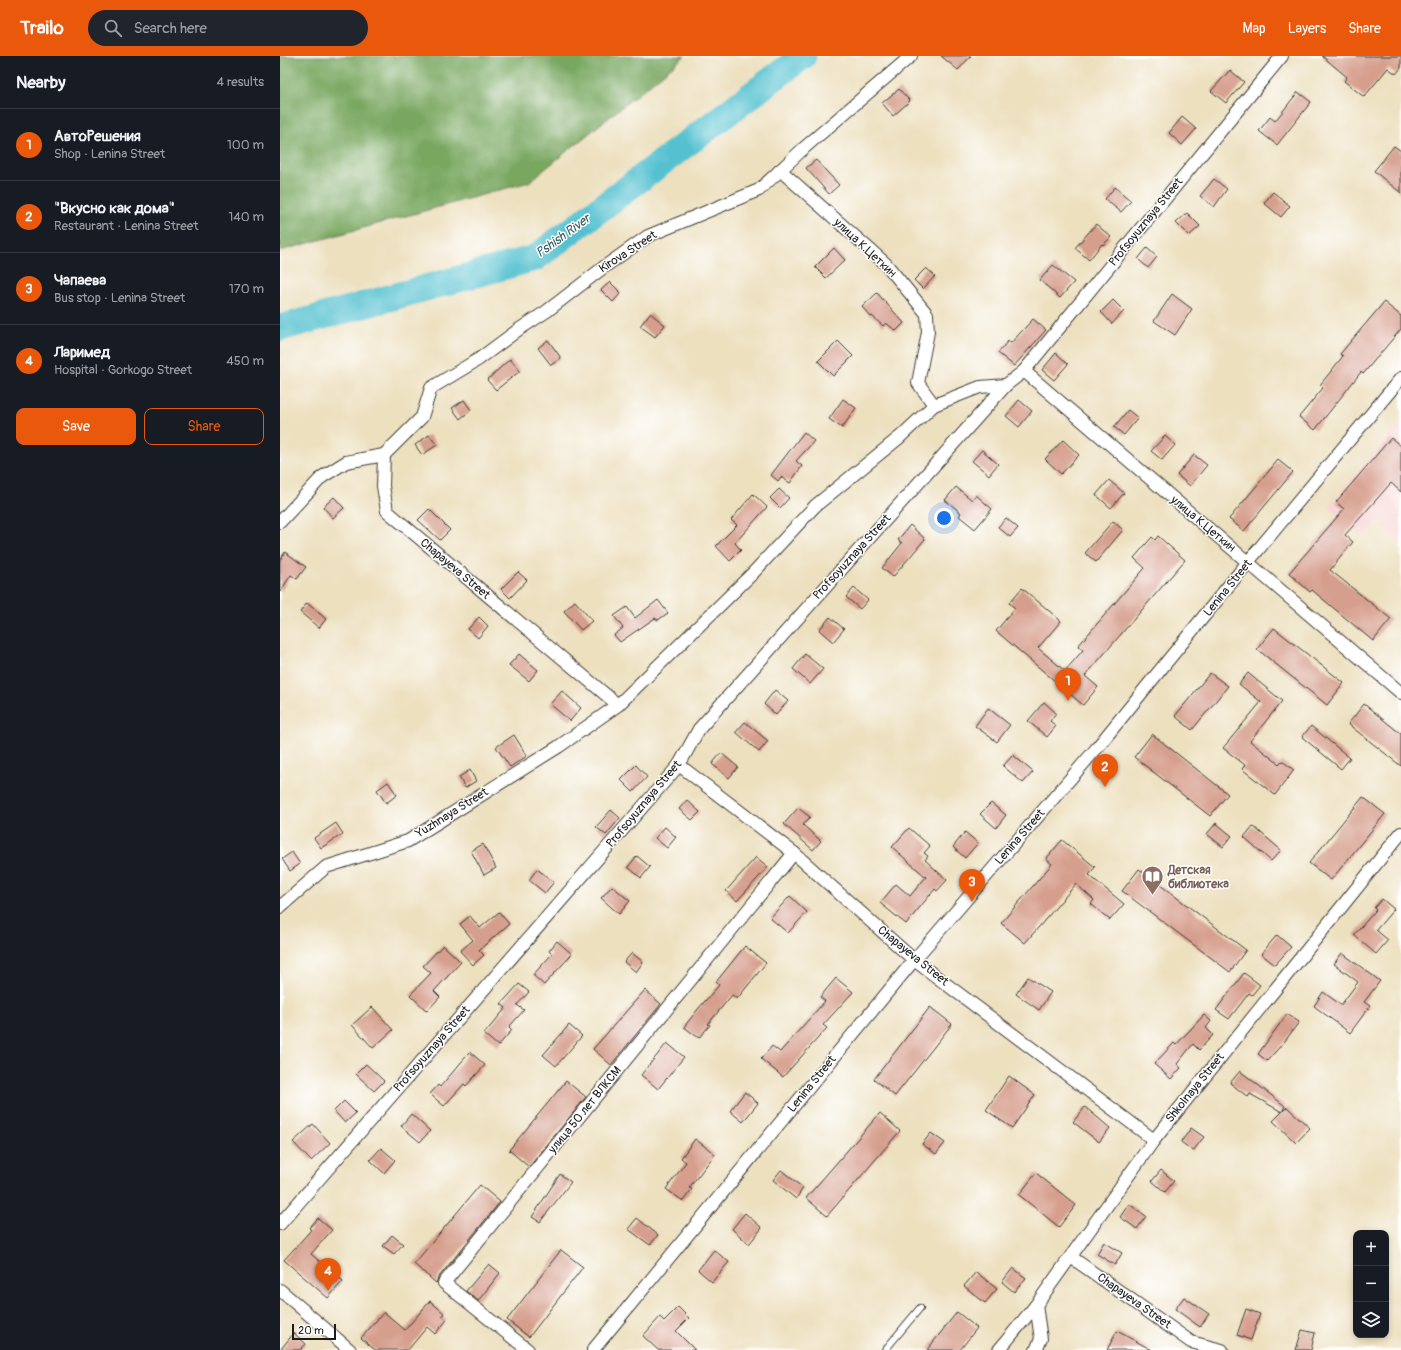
<!DOCTYPE html>
<html lang="en">
<head>
<meta charset="utf-8">
<style>
	body { margin:0; font-family:Pangolin,sans-serif; background:#20242c; color:#f1f3f6 }
	.controls { position:absolute; right:12px; bottom:12px; display:grid; overflow:hidden; border-radius:8px; box-shadow:0 2px 6px #0003 }
	.controls button { width:36px; height:36px; display:grid; place-items:center; padding:0; border:0; border-bottom:1px solid #363941; background:#171b24; color:#f1f3f6; font:20px sans-serif }
	.scale { position:absolute; left:12px; bottom:10px; width:44px; box-sizing:border-box; padding-left:4px; border:2px solid #1c1c1c; border-top:0; font-size:11px; line-height:14px; white-space:nowrap; color:#1c1c1c; -webkit-text-stroke:3px #fff; paint-order:stroke }
	.you { position:absolute; left:664px; top:462px; width:14px; height:14px; margin:-10px; border:3px solid #fff; border-radius:50%; background:#1a73e8; box-shadow:0 0 0 6px #1a73e833 }
	.badge { display:grid; place-items:center; width:26px; height:26px; border-radius:50%; background:#ea580c; color:#fff; font-size:13px; font-weight:700 }
	.pin { position:absolute; translate:-50% -33px; filter:drop-shadow(0 1px 2px #0008) }
	.pin::after { content:''; position:absolute; top:21px; width:14px; height:12px; background:inherit; clip-path:polygon(0 0,100% 0,50% 100%) }
	.list { margin:0; padding:0; list-style:none }
	h2 { display:flex; justify-content:space-between; align-items:center; height:52px; margin:0; padding:0 16px; font-size:17px }
	h2 small { font-size:13px; font-weight:400; color:#9ea1a6 }
	.list li { display:grid; grid-template-columns:26px 1fr auto; gap:12px; align-items:center; box-sizing:border-box; height:72px; padding:0 16px; border-top:1px solid #363941 }
	.list b { display:block; font-size:15px; white-space:nowrap }
	.list p { margin:0; font-size:13px; white-space:nowrap; color:#9ea1a6 }
	.list em { font-size:13px; font-style:normal; color:#9ea1a6 }
	.actions { display:flex; gap:8px; padding:12px 16px }
	.actions a { flex:1; padding:9px 0; border:1px solid #ea580c; border-radius:8px; text-align:center; font-size:14px; color:#ea580c }
	.actions .main { background:#ea580c; color:#fff }
	.icon { flex:none; width:22px; height:22px; fill:none; stroke:currentColor; stroke-width:2; stroke-linecap:round; stroke-linejoin:round }
	.map { position:relative; flex:none; width:1121px; height:1294px; overflow:hidden }
	header { display:flex; align-items:center; gap:24px; box-sizing:border-box; height:56px; padding:0 20px; background:#ea580c; color:#fff }
	header strong { font-size:19px }
	nav { display:flex; gap:22px; margin-inline-start:auto; font-size:14px }
	.search { width:280px; height:36px; background:#20242c; display:flex; align-items:center; gap:10px; box-sizing:border-box; padding:0 14px; border-radius:22px; color:#9ea1a6; font-size:15px }
	main { display:flex }
	aside { flex:1; background:#171b24 }
	.map>svg:first-child { display:block }
	.built { fill:#f7d0ce }
	.forest { fill:#79a761; stroke:#4a623e }
	.lines { fill:none; stroke-linecap:round; stroke-linejoin:round }
	.river { stroke:#55c1d0; stroke-width:27 }
	.building { fill:#d69e8c }
	.service-casing { stroke:#3b3934; stroke-width:8 }
	.minor-casing { stroke:#3b3934; stroke-width:14 }
	.service { stroke:#fff; stroke-width:6 }
	.minor { stroke:#fff; stroke-width:12 }
	.labels { text-anchor:middle; dominant-baseline:central; stroke-width:3; stroke-linejoin:round; paint-order:stroke }
	.street-label { font-size:12px; fill:#1c1c1c; stroke:#fff }
	.education-label { font-size:12px; font-weight:bold; fill:#785e54; stroke:#fff; text-anchor:start }
	.water-label { font-size:13px; font-style:italic; fill:#335e64; stroke:#fff }
</style>
</head>
<body>
<header>
<strong>Trailo</strong>
<div class="search"><svg class="icon" aria-label="search" viewBox="0 0 24 24"><circle cx="10" cy="10" r="6"/><path d="M15 15l6 6"/></svg>Search here</div>
<nav><a>Map</a><a>Layers</a><a>Share</a></nav>
</header>
<main>
<aside>
<h2>Nearby<small>4 results</small></h2>
<ul class="list">
<li><span class="badge">1</span><div><b>АвтоРешения</b><p>Shop · Lenina Street</p></div><em>100 m</em></li>
<li><span class="badge">2</span><div><b>&quot;Вкусно как дома&quot;</b><p>Restaurant · Lenina Street</p></div><em>140 m</em></li>
<li><span class="badge">3</span><div><b>Чапаева</b><p>Bus stop · Lenina Street</p></div><em>170 m</em></li>
<li><span class="badge">4</span><div><b>Ларимед</b><p>Hospital · Gorkogo Street</p></div><em>450 m</em></li>
</ul>
<div class="actions"><a class="main">Save</a><a>Share</a></div>
</aside>
<div class="map">
<svg width="1121" height="1294" viewBox="0 0 1121 1294">
	<rect width="100%" height="100%" fill="#fff"/>
	<filter id="ink" filterUnits="userSpaceOnUse"><feTurbulence type="fractalNoise" baseFrequency=".025" numOctaves="2"/><feDisplacementMap in="SourceGraphic" scale="8" xChannelSelector="R" yChannelSelector="G"/><feConvolveMatrix kernelMatrix="1 2 1 2 8 2 1 2 1" color-interpolation-filters="sRGB"/></filter>
	<filter id="wash" filterUnits="userSpaceOnUse"><feTurbulence type="fractalNoise" baseFrequency=".012" numOctaves="4" result="noise"/><feDisplacementMap in="SourceGraphic" scale="16" xChannelSelector="R" yChannelSelector="G"/><feGaussianBlur stdDeviation="0.9" result="paint"/><feColorMatrix in="noise" values="0 0 0 0 0 0 0 0 0 0 0 0 0 0 0 0 0 1.4 0 .05"/><feComposite in="paint" operator="in"/></filter>
	<g filter="url(#wash)">
		<rect width="100%" height="100%" fill="#ede0bf"/>
		<path class="built" d="M 1121,365 L 1121,488 L 1096,466 L 1084,480 L 1048,452 Z"/>
		<path class="forest" d="M 0,0 L 405,0 L 249,126 L 0,195 Z"/>
		<g class="lines">
			<path class="river" d="M 0,272 L 255,202 L 523,0"/>
		</g>
		<g id="blocks">
			<g class="building">
				<path d="M 661,0 L 691,0 L 678,14 Z"/>
				<path d="M 1042,0 L 1121,0 L 1121,12 L 1116,18 L 1108,12 L 1084,41 L 1064,25 L 1067,21 Z"/>
				<path d="M 950,14 L 964,26 L 946,47 L 931,35 Z"/>
				<path d="M 619,33 L 630,45 L 613,60 L 602,47 Z"/>
				<path d="M 1018,36 L 1031,46 L 997,89 L 979,75 L 990,61 L 995,65 Z"/>
				<path d="M 902,61 L 916,73 L 902,89 L 889,77 Z"/>
				<path d="M 1114,90 L 1121,95 L 1121,137 L 1094,115 Z"/>
				<path d="M 536,104 L 559,129 L 549,138 L 526,112 Z"/>
				<path d="M 934,123 L 947,133 L 934,151 L 920,140 Z"/>
				<path d="M 835,131 L 851,145 L 841,156 L 825,143 Z"/>
				<path d="M 993,136 L 1010,150 L 1001,161 L 984,147 Z"/>
				<path d="M 907,157 L 920,170 L 909,180 L 896,167 Z"/>
				<path d="M 816,168 L 831,181 L 823,189 L 822,188 L 809,204 L 795,192 Z"/>
				<path d="M 554,192 L 565,204 L 546,222 L 535,211 Z"/>
				<path d="M 867,192 L 877,201 L 868,212 L 858,203 Z"/>
				<path d="M 773,209 L 794,226 L 780,242 L 760,224 Z"/>
				<path d="M 646,212 L 655,220 L 643,233 L 634,224 Z"/>
				<path d="M 330,226 L 341,237 L 333,246 L 321,234 Z"/>
				<path d="M 597,237 L 624,267 L 616,275 L 606,267 L 603,270 L 592,260 L 591,261 L 582,251 Z"/>
				<path d="M 892,238 L 912,253 L 895,279 L 874,265 Z"/>
				<path d="M 833,244 L 844,255 L 832,268 L 821,256 Z"/>
				<path d="M 1104,246 L 1121,260 L 1121,273 L 1083,318 L 1081,316 L 1035,374 L 1019,361 L 1043,332 L 1040,329 L 1063,300 L 1060,298 Z"/>
				<path d="M 370,257 L 385,269 L 375,281 L 360,270 Z"/>
				<path d="M 753,263 L 766,274 L 734,310 L 718,297 L 728,285 L 731,287 Z"/>
				<path d="M 268,284 L 281,302 L 271,309 L 258,292 Z"/>
				<path d="M 558,285 L 573,300 L 553,320 L 538,305 Z"/>
				<path d="M 776,297 L 788,308 L 774,324 L 762,314 Z"/>
				<path d="M 230,303 L 240,315 L 216,334 L 207,324 Z"/>
				<path d="M 563,343 L 576,352 L 562,372 L 549,363 Z"/>
				<path d="M 184,344 L 191,354 L 180,363 L 172,352 Z"/>
				<path d="M 739,344 L 752,355 L 739,371 L 726,360 Z"/>
				<path d="M 848,354 L 858,362 L 844,379 L 834,371 Z"/>
				<path d="M 524,376 L 534,385 L 516,405 L 522,410 L 510,427 L 501,421 L 498,425 L 491,419 Z"/>
				<path d="M 149,379 L 157,389 L 142,399 L 135,389 Z"/>
				<path d="M 885,380 L 895,389 L 882,404 L 871,395 Z"/>
				<path d="M 1111,382 L 1121,390 L 1121,436 L 1111,427 L 1065,479 L 1073,486 L 1050,514 L 1111,563 L 1093,585 L 1032,534 L 1030,536 L 1009,517 L 1064,453 L 1056,446 Z"/>
				<path d="M 783,384 L 799,399 L 781,418 L 765,403 Z"/>
				<path d="M 702,394 L 718,408 L 709,419 L 692,405 Z"/>
				<path d="M 914,399 L 927,409 L 910,430 L 897,419 Z"/>
				<path d="M 998,404 L 1013,416 L 964,475 L 949,463 Z"/>
				<path d="M 829,424 L 844,437 L 831,452 L 816,439 Z"/>
				<path d="M 676,431 L 692,444 L 696,439 L 712,453 L 695,473 L 679,460 L 681,457 L 665,444 Z"/>
				<path d="M 499,433 L 509,442 L 500,452 L 490,442 Z"/>
				<path d="M 473,438 L 487,451 L 455,487 L 461,494 L 450,505 L 436,490 L 457,469 L 451,464 Z"/>
				<path d="M 54,441 L 64,452 L 53,462 L 43,451 Z"/>
				<path d="M 149,453 L 170,474 L 160,484 L 138,464 Z"/>
				<path d="M 726,462 L 738,472 L 730,481 L 718,471 Z"/>
				<path d="M 833,465 L 843,474 L 816,506 L 805,497 Z"/>
				<path d="M 630,469 L 645,483 L 613,521 L 602,512 L 622,487 L 618,484 Z"/>
				<path d="M 878,480 L 905,504 L 805,620 L 818,631 L 803,649 L 716,575 L 735,552 L 729,547 L 742,532 L 781,565 L 758,592 L 785,615 L 803,594 L 798,590 L 865,512 L 854,502 L 872,481 L 875,484 Z"/>
				<path d="M 5,496 L 26,511 L 17,523 L 11,519 L 0,536 L 0,504 Z"/>
				<path d="M 238,516 L 247,524 L 230,542 L 221,533 Z"/>
				<path d="M 574,532 L 588,544 L 580,553 L 566,541 Z"/>
				<path d="M 378,544 L 388,557 L 378,564 L 375,562 L 340,586 L 334,579 L 343,572 L 334,560 L 347,551 L 355,562 Z"/>
				<path d="M 295,545 L 312,565 L 301,574 L 284,555 Z"/>
				<path d="M 27,547 L 46,563 L 39,572 L 20,556 Z"/>
				<path d="M 199,561 L 208,570 L 198,582 L 188,573 Z"/>
				<path d="M 550,561 L 564,573 L 553,586 L 539,574 Z"/>
				<path d="M 994,572 L 1064,627 L 1047,649 L 977,593 Z"/>
				<path d="M 239,598 L 258,614 L 249,625 L 229,609 Z"/>
				<path d="M 525,598 L 543,613 L 530,628 L 513,613 Z"/>
				<path d="M 930,617 L 948,630 L 912,674 L 895,660 Z"/>
				<path d="M 968,617 L 1002,645 L 970,685 L 999,708 L 1002,705 L 1014,714 L 995,739 L 962,713 L 965,709 L 943,692 L 981,646 L 959,628 Z"/>
				<path d="M 495,634 L 508,645 L 496,659 L 484,648 Z"/>
				<path d="M 282,635 L 301,652 L 290,665 L 270,648 Z"/>
				<path d="M 764,646 L 776,657 L 770,665 L 776,670 L 767,681 L 748,665 Z"/>
				<path d="M 1084,648 L 1121,678 L 1121,710 L 1068,668 Z"/>
				<path d="M 708,652 L 730,669 L 717,686 L 695,670 Z"/>
				<path d="M 465,666 L 488,685 L 479,696 L 456,676 Z"/>
				<path d="M 1031,670 L 1070,702 L 1061,713 L 1022,681 Z"/>
				<path d="M 872,678 L 948,738 L 930,760 L 854,701 Z"/>
				<path d="M 234,679 L 247,700 L 230,711 L 216,691 Z"/>
				<path d="M 441,697 L 458,711 L 449,722 L 432,708 Z"/>
				<path d="M 733,699 L 753,716 L 743,727 L 723,710 Z"/>
				<path d="M 356,709 L 367,721 L 353,736 L 341,724 Z"/>
				<path d="M 190,714 L 196,725 L 185,732 L 179,721 Z"/>
				<path d="M 108,726 L 117,739 L 106,747 L 97,734 Z"/>
				<path d="M 1083,741 L 1105,758 L 1051,824 L 1029,807 Z"/>
				<path d="M 407,744 L 420,756 L 412,764 L 399,753 Z"/>
				<path d="M 711,747 L 726,759 L 716,772 L 700,758 Z"/>
				<path d="M 518,752 L 530,761 L 523,769 L 541,785 L 533,794 L 504,768 Z"/>
				<path d="M 331,754 L 340,762 L 326,779 L 316,771 Z"/>
				<path d="M 56,767 L 63,778 L 41,792 L 34,782 Z"/>
				<path d="M 936,767 L 952,780 L 943,791 L 927,778 Z"/>
				<path d="M 973,770 L 1001,794 L 991,805 L 964,781 Z"/>
				<path d="M 385,771 L 396,781 L 387,792 L 375,782 Z"/>
				<path d="M 629,772 L 650,790 L 644,797 L 648,800 L 645,804 L 667,824 L 657,835 L 655,833 L 626,868 L 600,847 L 616,828 L 630,840 L 646,821 L 612,791 Z"/>
				<path d="M 685,776 L 698,787 L 685,802 L 673,791 Z"/>
				<path d="M 782,784 L 815,811 L 809,819 L 844,848 L 830,864 L 811,848 L 814,844 L 796,828 L 745,887 L 721,867 L 772,808 L 766,803 Z"/>
				<path d="M 203,788 L 216,812 L 204,819 L 191,795 Z"/>
				<path d="M 12,796 L 20,808 L 10,815 L 2,803 Z"/>
				<path d="M 357,800 L 370,811 L 361,822 L 348,811 Z"/>
				<path d="M 476,801 L 488,811 L 457,845 L 446,835 Z"/>
				<path d="M 257,813 L 274,826 L 265,837 L 249,824 Z"/>
				<path d="M 859,813 L 966,894 L 950,916 L 842,835 Z"/>
				<path d="M 332,830 L 350,845 L 339,858 L 321,842 Z"/>
				<path d="M 510,840 L 527,856 L 508,877 L 490,862 Z"/>
				<path d="M 1102,843 L 1114,853 L 1096,874 L 1108,884 L 1096,898 L 1074,879 L 1096,854 L 1094,852 Z"/>
				<path d="M 219,856 L 229,868 L 199,894 L 204,899 L 193,909 L 180,895 L 193,884 L 180,868 L 190,860 L 200,872 Z"/>
				<path d="M 997,879 L 1011,891 L 995,909 L 981,898 Z"/>
				<path d="M 277,885 L 292,898 L 264,929 L 253,919 L 272,898 L 269,895 Z"/>
				<path d="M 163,889 L 181,906 L 154,935 L 160,941 L 147,955 L 130,939 L 151,917 L 143,910 Z"/>
				<path d="M 465,890 L 486,907 L 457,943 L 452,939 L 428,968 L 430,969 L 419,982 L 404,971 L 418,953 L 439,929 L 436,926 Z"/>
				<path d="M 352,897 L 363,906 L 356,916 L 344,906 Z"/>
				<path d="M 1062,897 L 1100,925 L 1084,946 L 1090,950 L 1070,977 L 1034,950 L 1043,936 L 1061,949 L 1078,926 L 1054,908 Z"/>
				<path d="M 964,917 L 980,929 L 972,939 L 969,937 L 949,963 L 936,954 Z"/>
				<path d="M 748,921 L 771,936 L 759,954 L 736,938 Z"/>
				<path d="M 556,922 L 573,936 L 543,969 L 547,972 L 503,1021 L 481,1003 L 492,990 L 500,996 L 545,945 L 540,941 Z"/>
				<path d="M 239,928 L 249,936 L 237,949 L 244,954 L 229,971 L 232,974 L 218,990 L 204,978 L 226,952 L 221,948 Z"/>
				<path d="M 365,934 L 381,948 L 331,1009 L 313,993 Z"/>
				<path d="M 92,951 L 113,974 L 93,992 L 72,969 Z"/>
				<path d="M 650,951 L 672,968 L 615,1040 L 594,1023 Z"/>
				<path d="M 1007,958 L 1019,966 L 1005,985 L 987,1005 L 978,998 Z"/>
				<path d="M 924,959 L 931,965 L 926,972 L 933,979 L 919,994 L 913,988 L 897,1008 L 901,1012 L 891,1023 L 874,1008 L 894,987 L 896,989 Z"/>
				<path d="M 289,969 L 302,980 L 276,1010 L 263,999 Z"/>
				<path d="M 387,987 L 404,1001 L 378,1033 L 361,1019 Z"/>
				<path d="M 190,996 L 205,1009 L 186,1030 L 184,1028 L 164,1050 L 150,1038 L 158,1029 L 160,1031 Z"/>
				<path d="M 86,1008 L 104,1025 L 94,1035 L 76,1018 Z"/>
				<path d="M 960,1015 L 1005,1050 L 1002,1056 L 970,1038 L 968,1041 L 950,1027 Z"/>
				<path d="M 729,1020 L 755,1039 L 732,1072 L 706,1054 Z"/>
				<path d="M 286,1025 L 306,1041 L 249,1111 L 229,1094 Z"/>
				<path d="M 465,1036 L 478,1047 L 463,1066 L 450,1055 Z"/>
				<path d="M 64,1045 L 76,1057 L 65,1067 L 54,1055 Z"/>
				<path d="M 805,1051 L 830,1072 L 819,1086 L 793,1066 Z"/>
				<path d="M 1007,1051 L 1030,1072 L 1016,1087 L 993,1065 Z"/>
				<path d="M 600,1057 L 620,1075 L 547,1160 L 526,1142 Z"/>
				<path d="M 131,1058 L 150,1075 L 140,1086 L 121,1070 Z"/>
				<path d="M 33,1068 L 50,1087 L 31,1105 L 13,1086 Z"/>
				<path d="M 911,1072 L 924,1081 L 913,1095 L 901,1086 Z"/>
				<path d="M 651,1077 L 665,1087 L 656,1098 L 642,1088 Z"/>
				<path d="M 415,1083 L 435,1098 L 409,1132 L 412,1133 L 403,1145 L 386,1133 L 406,1106 L 401,1102 Z"/>
				<path d="M 101,1092 L 115,1104 L 104,1117 L 90,1104 Z"/>
				<path d="M 501,1114 L 523,1132 L 516,1143 L 493,1124 Z"/>
				<path d="M 881,1114 L 894,1125 L 885,1136 L 872,1125 Z"/>
				<path d="M 756,1117 L 796,1149 L 779,1171 L 739,1139 Z"/>
				<path d="M 280,1118 L 291,1126 L 260,1166 L 252,1161 Z"/>
				<path d="M 200,1129 L 220,1146 L 158,1222 L 156,1227 L 134,1208 Z"/>
				<path d="M 849,1148 L 866,1160 L 857,1173 L 840,1161 Z"/>
				<path d="M 465,1157 L 482,1172 L 469,1188 L 452,1173 Z"/>
				<path d="M 38,1162 L 52,1174 L 31,1198 L 63,1225 L 48,1242 L 4,1204 L 31,1174 L 29,1172 Z"/>
				<path d="M 357,1162 L 378,1179 L 370,1189 L 348,1173 Z"/>
				<path d="M 112,1179 L 123,1188 L 114,1198 L 103,1190 Z"/>
				<path d="M 824,1186 L 842,1197 L 835,1209 L 817,1198 Z"/>
				<path d="M 281,1194 L 303,1211 L 249,1281 L 227,1264 Z"/>
				<path d="M 434,1194 L 449,1206 L 432,1226 L 418,1214 Z"/>
				<path d="M 209,1208 L 220,1217 L 198,1245 L 186,1235 Z"/>
				<path d="M 733,1212 L 746,1222 L 734,1236 L 722,1226 Z"/>
				<path d="M 696,1216 L 717,1233 L 705,1247 L 684,1230 Z"/>
				<path d="M 904,1241 L 929,1258 L 920,1271 L 895,1253 Z"/>
				<path d="M 150,1245 L 165,1258 L 162,1260 L 167,1264 L 155,1278 L 147,1271 L 128,1294 L 95,1294 L 81,1282 L 104,1256 L 125,1274 Z"/>
				<path d="M 398,1251 L 409,1262 L 396,1275 L 415,1294 L 378,1294 L 363,1280 L 380,1261 L 384,1265 Z"/>
				<path d="M 966,1253 L 980,1258 L 971,1284 L 957,1279 Z"/>
				<path d="M 677,1256 L 697,1272 L 680,1294 L 647,1294 Z"/>
				<path d="M 1022,1274 L 1035,1277 L 1031,1294 L 1016,1294 Z"/>
				<path d="M 837,1275 L 872,1294 L 827,1294 Z"/>
				<path d="M 14,1277 L 26,1288 L 20,1294 L 0,1294 Z"/>
			</g>
		</g>
	</g>
	<g filter="url(#ink)">
		<use href="#blocks" fill-opacity="0" stroke="#3b3934" stroke-width="1"/>
		<g class="lines">
			<defs>
				<path id="service" d="M 605,1294 L 640,1252"/>
				<g id="minor">
					<path d="M 500,114 L 606,208 L 647,258 L 648,276 L 638,327 L 654,349"/>
					<path d="M 744,315 L 1121,637"/>
					<path d="M 104,399 L 142,361 L 151,332 L 199,303 L 238,274 L 267,255 L 324,211 L 368,180 L 479,134 L 524,92 L 631,0"/>
					<path d="M 0,466 L 42,421 L 66,406 L 104,399 L 103,430 L 107,455 L 338,649"/>
					<path d="M 399,709 L 514,797 L 634,904 L 874,1084"/>
					<path d="M 0,851 L 46,811 L 128,785 L 278,691 L 338,649 L 473,517 L 535,450 L 620,381 L 654,349 L 700,331 L 726,329"/>
					<path d="M 0,1168 L 399,709 L 419,673 L 726,329 L 744,315 L 1002,0"/>
					<path d="M 791,1201 L 911,1286 L 942,1294"/>
					<path d="M 0,1234 L 70,1294"/>
					<path d="M 248,1294 L 164,1227 L 514,797"/>
					<path d="M 313,1294 L 634,904 L 816,693 L 968,506 L 1121,322"/>
					<path d="M 719,1294 L 756,1249 L 874,1084 L 1121,777"/>
					<path d="M 756,1294 L 761,1283 L 756,1249"/>
				</g>
			</defs>
			<use href="#service" class="service-casing"/>
			<use href="#minor" class="minor-casing"/>
			<use href="#service" class="service"/>
			<use href="#minor" class="minor"/>
		</g>
	</g>
	<defs>
		<symbol id="library-pin" viewBox="-11 -11 22 30"><path d="M0 17L-7.5 6A9.5 9.5 0 1 1 7.5 6Z" fill="#8d6e63" stroke="#fff"/><path d="M-6-4Q-3-5.5-.7-3.5V5Q-3 3-6 4ZM6-4Q3-5.5 .7-3.5V5Q3 3 6 4Z" fill="#fff"/></symbol>
	</defs>
	<g fill-rule="evenodd">
		<use href="#library-pin" x="860" y="808" width="25" height="34"/>
	</g>
	<g class="labels">
		<g class="street-label">
			<text transform="translate(866 166) rotate(-51)">Profsoyuznaya Street</text>
			<text transform="translate(585 192) rotate(43)">улица К.Цеткин</text>
			<text transform="translate(348 196) rotate(-33)">Kirova Street</text>
			<text transform="translate(923 468) rotate(40)">улица К.Цеткин</text>
			<text transform="translate(572 501) rotate(-48)">Profsoyuznaya Street</text>
			<text transform="translate(175 513) rotate(40)">Chapayeva Street</text>
			<text transform="translate(948 532) rotate(-51)">Lenina Street</text>
			<text transform="translate(364 748) rotate(-50)">Profsoyuznaya Street</text>
			<text transform="translate(172 757) rotate(-32)">Yuzhnaya Street</text>
			<text transform="translate(740 781) rotate(-49)">Lenina Street</text>
			<text transform="translate(633 900) rotate(39)">Chapayeva Street</text>
			<text transform="translate(152 993) rotate(-49)">Profsoyuznaya Street</text>
			<text transform="translate(532 1028) rotate(-51)">Lenina Street</text>
			<text transform="translate(915 1032) rotate(-51)">Shkolnaya Street</text>
			<text transform="translate(305 1054) rotate(-51)">улица 50 лет ВЛКСМ</text>
			<text transform="translate(854 1245) rotate(35)">Chapayeva Street</text>
		</g>
		<g class="education-label">
			<text x="888" y="814">Детская<tspan x="888" dy="14">библиотека</tspan></text>
		</g>
		<g class="water-label">
			<text transform="translate(283 180) rotate(-36)">Pshish River</text>
		</g>
	</g>
</svg>
<div class="controls">
<button>+</button>
<button>−</button>
<button><svg class="icon" aria-label="layers" viewBox="0 0 24 24"><path d="M12 4l9 5-9 5-9-5zM3 14l9 5 9-5"/></svg></button>
</div>
<div class="scale">20 m</div>
<div class="you"></div>
<div class="pin badge" style="left:788px;top:645px">1</div>
<div class="pin badge" style="left:825px;top:731px">2</div>
<div class="pin badge" style="left:692px;top:846px">3</div>
<div class="pin badge" style="left:48px;top:1235px">4</div>
</div>
</main>
</body>
</html>
